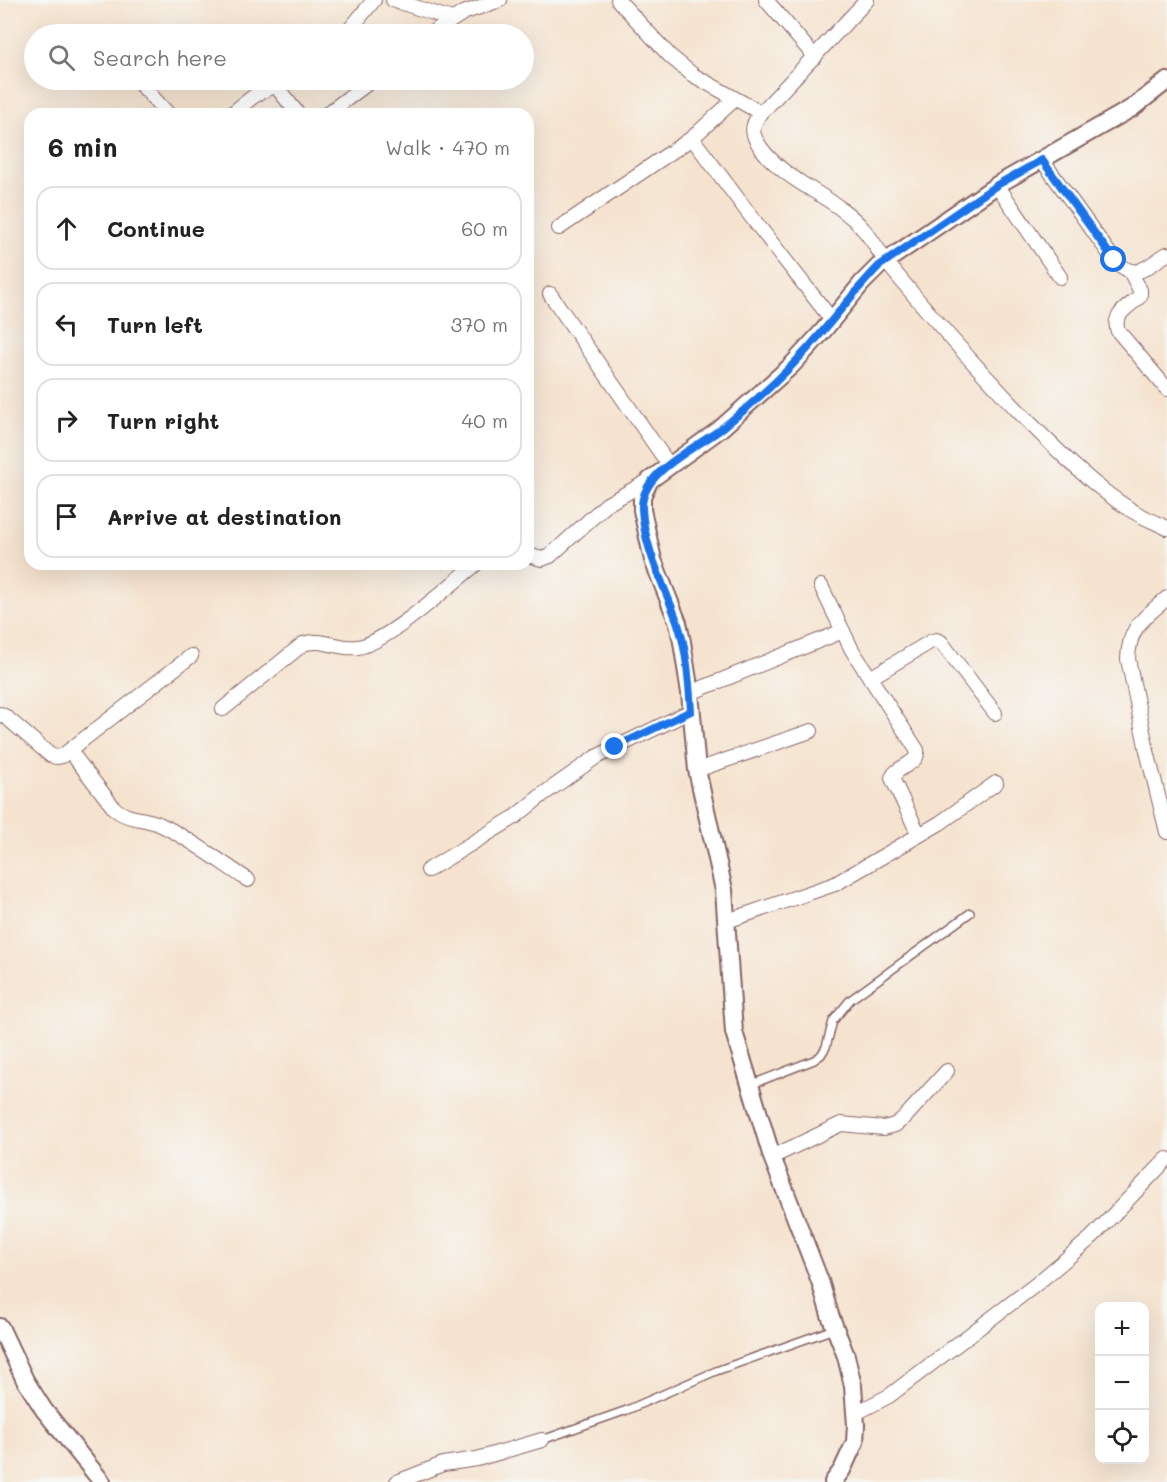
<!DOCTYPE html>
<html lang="en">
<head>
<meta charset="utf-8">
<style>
	body { margin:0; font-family:Mali,sans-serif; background:#f6f6f6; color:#222 }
	.controls { position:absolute; right:18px; bottom:18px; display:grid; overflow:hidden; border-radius:12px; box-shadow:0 6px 24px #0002 }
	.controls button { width:54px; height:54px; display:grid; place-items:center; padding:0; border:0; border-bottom:2px solid #e0e0e0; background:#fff; color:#222; font:30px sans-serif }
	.stop { position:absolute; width:18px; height:18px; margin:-14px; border:4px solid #1a73e8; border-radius:50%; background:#fff }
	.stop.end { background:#1a73e8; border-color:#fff; box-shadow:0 2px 6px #0008 }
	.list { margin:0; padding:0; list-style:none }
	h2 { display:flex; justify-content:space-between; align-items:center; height:78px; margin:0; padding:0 24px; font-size:26px }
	h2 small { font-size:20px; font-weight:400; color:#767676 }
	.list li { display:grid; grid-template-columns:39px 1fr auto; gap:18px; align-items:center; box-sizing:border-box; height:84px; margin:0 12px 12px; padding:0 12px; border:2px solid #e0e0e0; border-radius:18px }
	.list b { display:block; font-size:22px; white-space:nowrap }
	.list em { font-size:20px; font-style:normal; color:#767676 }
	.icon { flex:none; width:33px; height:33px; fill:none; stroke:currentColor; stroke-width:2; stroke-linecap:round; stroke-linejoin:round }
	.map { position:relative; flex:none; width:1167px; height:1482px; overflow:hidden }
	.search { position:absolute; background:#fff; box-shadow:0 6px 24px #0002; left:24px; top:24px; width:510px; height:66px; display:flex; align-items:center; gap:15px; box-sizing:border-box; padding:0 21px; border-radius:33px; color:#767676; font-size:22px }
	.panel { position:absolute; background:#fff; box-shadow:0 6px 24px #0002; left:24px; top:108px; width:510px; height:462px; border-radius:18px }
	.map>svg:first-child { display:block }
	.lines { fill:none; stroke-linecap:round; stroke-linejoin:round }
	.service-casing { stroke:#866464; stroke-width:10 }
	.minor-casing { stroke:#866464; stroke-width:16 }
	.tertiary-casing { stroke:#866464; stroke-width:20 }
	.service { stroke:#fff; stroke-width:7 }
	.minor { stroke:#fff; stroke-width:14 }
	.tertiary { stroke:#fff; stroke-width:16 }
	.route { stroke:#1a73e8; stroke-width:8 }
</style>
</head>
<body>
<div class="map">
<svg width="1167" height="1482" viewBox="0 0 1167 1482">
	<rect width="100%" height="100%" fill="#f6f6f2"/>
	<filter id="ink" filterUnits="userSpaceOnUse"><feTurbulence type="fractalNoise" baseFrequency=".0167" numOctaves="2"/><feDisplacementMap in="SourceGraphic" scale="12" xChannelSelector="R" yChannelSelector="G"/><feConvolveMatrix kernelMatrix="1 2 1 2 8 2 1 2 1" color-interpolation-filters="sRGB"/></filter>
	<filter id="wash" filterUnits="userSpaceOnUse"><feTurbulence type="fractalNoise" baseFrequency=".008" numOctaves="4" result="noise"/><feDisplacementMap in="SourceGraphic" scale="24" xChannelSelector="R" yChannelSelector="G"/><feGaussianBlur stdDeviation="1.35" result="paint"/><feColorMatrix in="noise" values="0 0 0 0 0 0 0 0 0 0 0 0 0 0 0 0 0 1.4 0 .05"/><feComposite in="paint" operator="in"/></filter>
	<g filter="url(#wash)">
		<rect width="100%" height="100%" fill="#f5e3cf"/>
	</g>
	<g filter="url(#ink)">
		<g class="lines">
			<defs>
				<g id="service">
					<path d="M 750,1085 L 814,1060 L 821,1055 L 826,1047 L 833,1021 L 850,1000 L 970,913"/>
					<path d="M 542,1440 L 627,1410 L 716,1371 L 834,1329"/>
				</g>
				<g id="minor">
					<path d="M 393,0 L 452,19"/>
					<path d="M 618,0 L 670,56 L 693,75 L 761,113"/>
					<path d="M 766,0 L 815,57"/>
					<path d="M 867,0 L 761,113 C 750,126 751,134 761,148 C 787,184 836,196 864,230 C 873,240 879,253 888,264 C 931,317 977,368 1024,417 C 1057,450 1091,485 1131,510 C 1142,517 1155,522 1167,528"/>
					<path d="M 346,34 L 374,0"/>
					<path d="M 430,34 L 463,13 L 500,0"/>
					<path d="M 137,80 L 168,114"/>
					<path d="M 275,85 L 298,114"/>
					<path d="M 231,114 L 254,96 L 285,80"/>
					<path d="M 327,114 L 372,80"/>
					<path d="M 692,138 L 735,99"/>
					<path d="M 1042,160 L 1114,260 C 1137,282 1144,268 1167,254"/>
					<path d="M 997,185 L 1060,277"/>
					<path d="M 559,228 L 692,138 L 756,223 L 832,320"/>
					<path d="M 1131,273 L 1140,290 L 1140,296 C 1131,306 1111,314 1118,331 L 1167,389"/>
					<path d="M 550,294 L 669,465"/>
					<path d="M 528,555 L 542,559 L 550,556 L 607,504 L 650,480"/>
					<path d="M 821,586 L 852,650 L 917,750 C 919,765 897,765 892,778 L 919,835"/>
					<path d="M 1167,598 C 1144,618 1129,626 1128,659 L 1147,751 L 1167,832"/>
					<path d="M 870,678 L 930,642 L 936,640 L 941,642 L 995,713"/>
					<path d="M 690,693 L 843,631"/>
					<path d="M 223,709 L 303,644 C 321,637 339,650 358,647 C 388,642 450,585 476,564"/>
					<path d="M 0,714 L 6,717 L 50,755 L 56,757 L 62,756 L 191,656"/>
					<path d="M 70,751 L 114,808 C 128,821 145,817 161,825 C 191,839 219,861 248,880"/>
					<path d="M 697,770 L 811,731"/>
					<path d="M 428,870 L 515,817 L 542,795 L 596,757 L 691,711"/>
					<path d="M 727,921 L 835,884 L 940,823 L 996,783"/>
					<path d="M 772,1157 L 841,1124 L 884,1128 L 895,1125 L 905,1117 L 947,1071"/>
					<path d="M 856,1413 L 889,1396 L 1034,1286 L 1091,1238 L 1167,1159"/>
					<path d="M 397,1482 L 443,1464 L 477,1459 L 542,1440"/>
				</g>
				<g id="tertiary">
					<path d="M 0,1327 L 25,1380 L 44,1410 L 102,1482"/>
					<path d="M 833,1482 L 842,1470 L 855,1442 L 856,1425 L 853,1386 L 846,1356 L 830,1315 L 820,1281 L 772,1157 L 734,1032 L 724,890 L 697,770 L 690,693 L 682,642 L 678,623 L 653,560 L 642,510 L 642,496 L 650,480 L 719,430 L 791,366 L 823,331 L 862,283 L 879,266 L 997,185 L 1132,108 L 1167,81"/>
				</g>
			</defs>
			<use href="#service" class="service-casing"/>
			<use href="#minor" class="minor-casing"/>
			<use href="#tertiary" class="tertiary-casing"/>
			<use href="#service" class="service"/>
			<use href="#minor" class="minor"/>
			<use href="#tertiary" class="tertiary"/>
		</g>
	</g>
	<g class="lines" filter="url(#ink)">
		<path class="route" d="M 615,747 L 691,711 C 689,682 687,649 677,621 C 664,585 644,548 642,509 C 640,472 696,448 721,429 C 758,400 793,367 823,331 C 842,309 859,286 879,266 L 997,185 L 1042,160 L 1114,260"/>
	</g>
</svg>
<div class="controls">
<button>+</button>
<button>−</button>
<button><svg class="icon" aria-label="locate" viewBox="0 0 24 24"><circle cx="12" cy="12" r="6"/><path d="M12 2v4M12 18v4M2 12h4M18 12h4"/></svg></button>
</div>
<div class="stop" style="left:1114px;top:260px"></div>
<div class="stop end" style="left:615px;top:747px"></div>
<div class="search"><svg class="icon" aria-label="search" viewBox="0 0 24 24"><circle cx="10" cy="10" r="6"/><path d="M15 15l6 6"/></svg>Search here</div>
<section class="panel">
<h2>6 min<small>Walk · 470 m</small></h2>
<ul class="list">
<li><svg class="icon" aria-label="ahead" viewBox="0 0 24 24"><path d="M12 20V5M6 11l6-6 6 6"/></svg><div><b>Continue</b></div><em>60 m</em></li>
<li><svg class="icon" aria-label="left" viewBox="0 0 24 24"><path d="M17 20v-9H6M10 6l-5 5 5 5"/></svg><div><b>Turn left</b></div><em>370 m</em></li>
<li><svg class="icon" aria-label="right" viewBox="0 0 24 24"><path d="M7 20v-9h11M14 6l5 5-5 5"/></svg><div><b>Turn right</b></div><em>40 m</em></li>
<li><svg class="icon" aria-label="arrive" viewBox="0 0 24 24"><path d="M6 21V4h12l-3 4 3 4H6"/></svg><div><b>Arrive at destination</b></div></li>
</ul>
</section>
</div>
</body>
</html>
